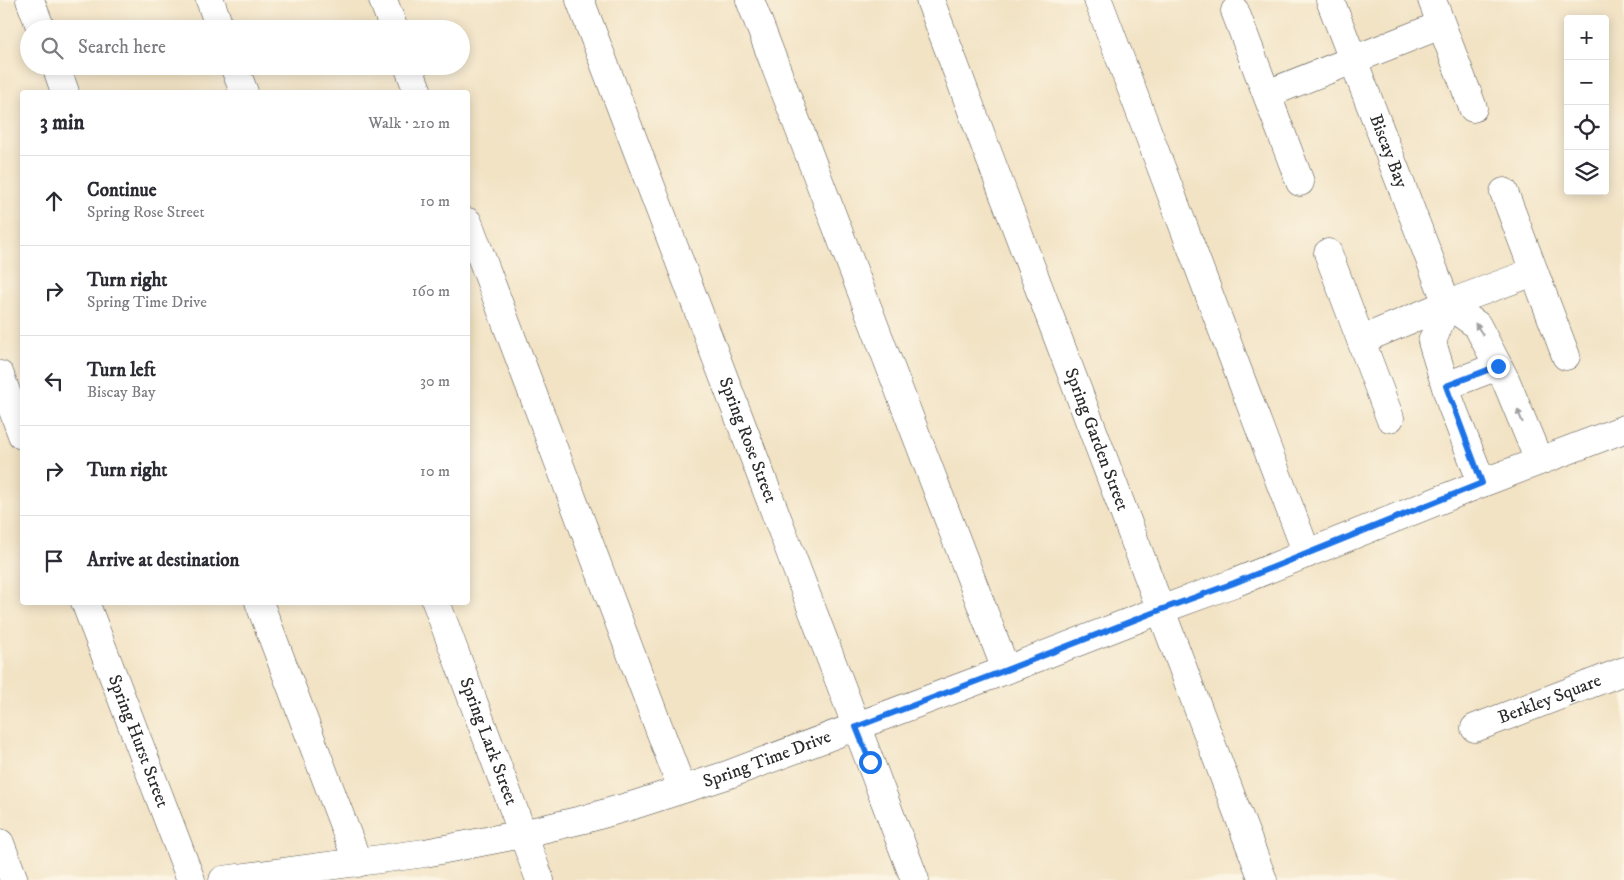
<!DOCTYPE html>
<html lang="en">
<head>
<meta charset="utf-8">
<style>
	body { margin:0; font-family:"IM FELL DW Pica",serif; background:#f7f7f7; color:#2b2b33 }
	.controls { position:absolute; right:15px; top:15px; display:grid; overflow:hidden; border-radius:5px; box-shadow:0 2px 12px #0003 }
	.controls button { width:45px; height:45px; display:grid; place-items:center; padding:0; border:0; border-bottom:1px solid #e1e1e2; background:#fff; color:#2b2b33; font:25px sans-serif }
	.stop { position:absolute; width:15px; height:15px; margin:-11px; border:4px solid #1a73e8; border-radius:50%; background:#fff }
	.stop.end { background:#1a73e8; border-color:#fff; box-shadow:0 1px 5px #0008 }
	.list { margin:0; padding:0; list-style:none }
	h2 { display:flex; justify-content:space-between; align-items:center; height:65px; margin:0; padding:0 20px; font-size:21px }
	h2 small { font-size:16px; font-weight:400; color:#7c7c81 }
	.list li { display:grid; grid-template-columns:32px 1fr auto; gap:15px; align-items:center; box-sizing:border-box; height:90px; padding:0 20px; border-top:1px solid #e1e1e2 }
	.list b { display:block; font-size:19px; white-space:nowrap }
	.list p { margin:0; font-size:16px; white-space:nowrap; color:#7c7c81 }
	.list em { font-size:16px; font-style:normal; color:#7c7c81 }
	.icon { flex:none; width:28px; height:28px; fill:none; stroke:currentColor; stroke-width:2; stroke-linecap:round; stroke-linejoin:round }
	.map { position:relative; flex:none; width:1624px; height:880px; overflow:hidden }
	.search { position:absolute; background:#fff; box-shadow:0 2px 12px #0003; left:20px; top:20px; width:450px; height:55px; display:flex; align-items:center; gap:12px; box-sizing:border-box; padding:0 18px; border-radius:28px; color:#7c7c81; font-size:19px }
	.panel { position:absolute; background:#fff; box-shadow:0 2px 12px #0003; left:20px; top:90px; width:450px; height:515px; border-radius:5px }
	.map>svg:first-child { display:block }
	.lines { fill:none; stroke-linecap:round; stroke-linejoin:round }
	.minor-casing { stroke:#494742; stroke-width:29 }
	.minor { stroke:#fff; stroke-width:28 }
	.oneway { fill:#a0a0a0 }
	.route { stroke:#1a73e8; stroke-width:6 }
	.labels { text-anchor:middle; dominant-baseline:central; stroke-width:4; stroke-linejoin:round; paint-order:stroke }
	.street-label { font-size:18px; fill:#2b2b2b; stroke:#fcf5e5 }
</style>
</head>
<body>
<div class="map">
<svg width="1624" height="880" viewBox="0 0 1624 880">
	<rect width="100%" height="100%" fill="#fcf5e5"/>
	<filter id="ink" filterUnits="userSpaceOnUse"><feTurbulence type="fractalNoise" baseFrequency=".02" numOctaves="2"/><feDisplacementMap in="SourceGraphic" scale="10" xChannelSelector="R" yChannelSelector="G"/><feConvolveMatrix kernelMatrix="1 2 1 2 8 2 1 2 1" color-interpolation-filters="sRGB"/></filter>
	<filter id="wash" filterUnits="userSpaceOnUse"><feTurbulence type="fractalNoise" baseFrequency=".0096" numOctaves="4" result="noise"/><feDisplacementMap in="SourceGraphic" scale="20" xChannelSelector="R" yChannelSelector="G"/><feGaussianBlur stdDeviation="1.12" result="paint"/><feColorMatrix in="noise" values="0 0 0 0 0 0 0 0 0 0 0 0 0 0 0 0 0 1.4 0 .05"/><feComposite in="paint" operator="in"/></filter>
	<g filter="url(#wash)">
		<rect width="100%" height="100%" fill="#f2e3c5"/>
	</g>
	<g filter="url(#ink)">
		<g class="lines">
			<defs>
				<g id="minor">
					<path d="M 30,0 L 41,29"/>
					<path d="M 210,0 L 220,29"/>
					<path d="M 383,0 L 394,29"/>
					<path id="s1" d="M 580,0 L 915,880"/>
					<path d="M 750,0 L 1006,670"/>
					<path id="s2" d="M 930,0 L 1263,880"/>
					<path d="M 1098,0 L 1307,554"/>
					<path id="s3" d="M 1330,0 L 1447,304 L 1477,325 L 1506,381 L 1539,461"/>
					<path d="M 1432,0 L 1473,108"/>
					<path d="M 1235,11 L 1300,182"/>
					<path d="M 56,66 L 65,92"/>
					<path d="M 234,66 L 244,92"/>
					<path d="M 408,66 L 418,92"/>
					<path d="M 1267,94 L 1441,25"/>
					<path d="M 1504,192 L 1566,356"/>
					<path d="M 468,222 L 682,789"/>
					<path d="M 1328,253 L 1390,418"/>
					<path d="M 1447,304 L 1432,342 L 1451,404 L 1482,483"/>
					<path d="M 1361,340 L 1447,304 L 1534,272"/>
					<path d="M 0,375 L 22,435"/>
					<path d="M 1446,386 L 1498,366"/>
					<path id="s4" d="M 85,602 L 191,880"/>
					<path d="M 259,602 L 358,863"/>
					<path id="s5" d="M 436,602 L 540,880"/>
					<path id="s6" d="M 1475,728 L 1624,671"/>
					<path d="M 0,843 L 14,880"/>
					<path id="s7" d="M 223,880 L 425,853 L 522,834 L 585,819 L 634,805 L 727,775 L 1006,670 L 1160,610 L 1234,583 L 1482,483 L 1624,429"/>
				</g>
			</defs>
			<use href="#minor" class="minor-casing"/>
			<use href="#minor" class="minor"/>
		</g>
		<defs><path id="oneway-solid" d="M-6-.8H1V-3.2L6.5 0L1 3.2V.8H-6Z" transform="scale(1.25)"/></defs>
		<g class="oneway">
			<use href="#oneway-solid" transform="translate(1479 329) rotate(-124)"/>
			<use href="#oneway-solid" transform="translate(1520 416) rotate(-112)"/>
		</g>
	</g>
	<g class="lines" filter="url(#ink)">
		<path class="route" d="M 870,762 L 856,727 L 1006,670 L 1160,610 L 1234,583 L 1482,483 L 1446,386 L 1498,366"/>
	</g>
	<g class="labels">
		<g class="street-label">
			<text stroke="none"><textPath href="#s3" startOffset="162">Biscay Bay</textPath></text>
			<text stroke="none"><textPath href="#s1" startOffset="471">Spring Rose Street</textPath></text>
			<text stroke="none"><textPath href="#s2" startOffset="470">Spring Garden Street</textPath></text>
			<text stroke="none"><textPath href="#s6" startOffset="80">Berkley Square</textPath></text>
			<text stroke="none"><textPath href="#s4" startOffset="149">Spring Hurst Street</textPath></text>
			<text stroke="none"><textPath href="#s5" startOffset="149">Spring Lark Street</textPath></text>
			<text stroke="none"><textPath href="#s7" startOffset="559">Spring Time Drive</textPath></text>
		</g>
	</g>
</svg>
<div class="controls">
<button>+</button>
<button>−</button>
<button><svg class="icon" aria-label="locate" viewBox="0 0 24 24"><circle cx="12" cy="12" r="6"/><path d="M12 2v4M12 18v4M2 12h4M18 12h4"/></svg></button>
<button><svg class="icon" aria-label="layers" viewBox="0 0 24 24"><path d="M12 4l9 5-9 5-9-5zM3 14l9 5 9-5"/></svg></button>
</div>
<div class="stop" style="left:870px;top:762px"></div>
<div class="stop end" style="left:1498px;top:366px"></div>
<div class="search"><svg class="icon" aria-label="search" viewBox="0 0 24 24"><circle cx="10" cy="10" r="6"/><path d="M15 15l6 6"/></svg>Search here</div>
<section class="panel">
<h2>3 min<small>Walk · 210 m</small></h2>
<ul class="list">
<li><svg class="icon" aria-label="ahead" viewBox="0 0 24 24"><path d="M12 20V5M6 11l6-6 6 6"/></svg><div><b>Continue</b><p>Spring Rose Street</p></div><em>10 m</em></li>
<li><svg class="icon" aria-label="right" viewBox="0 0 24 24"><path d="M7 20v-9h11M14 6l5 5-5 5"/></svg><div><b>Turn right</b><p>Spring Time Drive</p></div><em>160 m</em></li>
<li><svg class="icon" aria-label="left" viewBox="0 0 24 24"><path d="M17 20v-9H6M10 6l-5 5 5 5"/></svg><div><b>Turn left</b><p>Biscay Bay</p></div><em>30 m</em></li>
<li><svg class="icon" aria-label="right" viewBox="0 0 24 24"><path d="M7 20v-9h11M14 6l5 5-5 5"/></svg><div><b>Turn right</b></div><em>10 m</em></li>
<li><svg class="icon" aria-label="arrive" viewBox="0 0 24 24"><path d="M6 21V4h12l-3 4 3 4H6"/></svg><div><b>Arrive at destination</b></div></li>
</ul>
</section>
</div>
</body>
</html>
